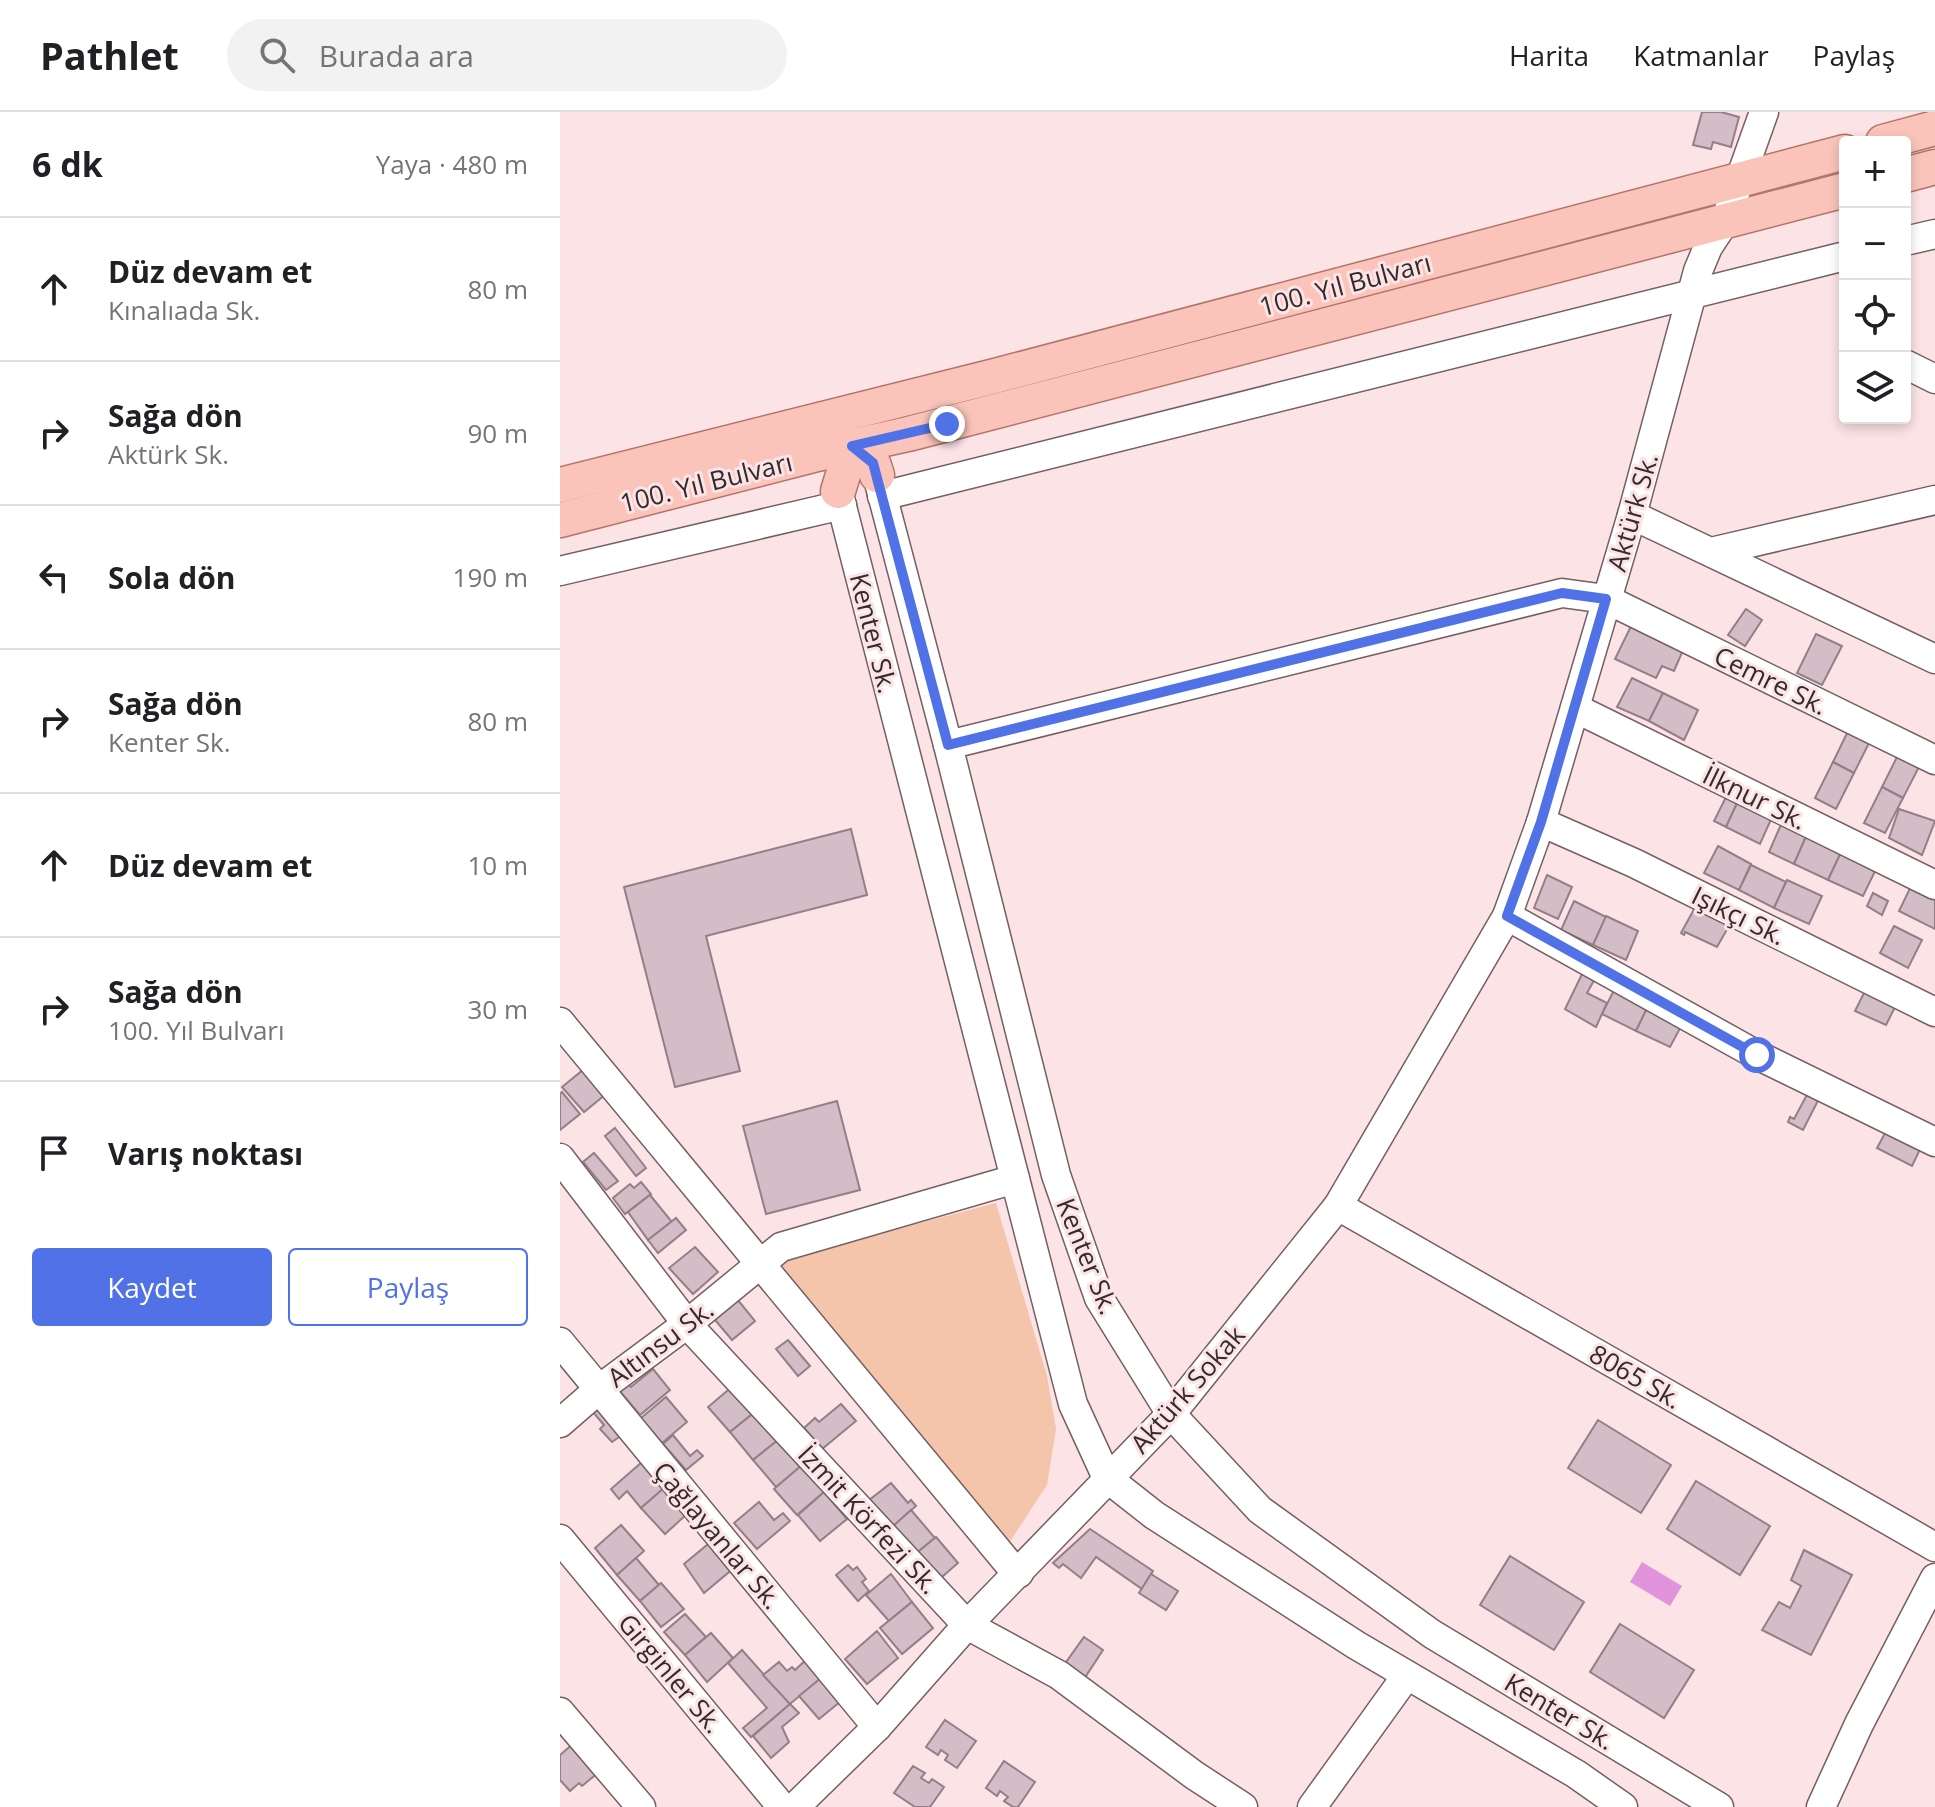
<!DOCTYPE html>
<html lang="tr">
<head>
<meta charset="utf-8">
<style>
	body { margin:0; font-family:"Open Sans",sans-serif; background:#f2f2f2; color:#202124 }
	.controls { position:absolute; right:24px; top:24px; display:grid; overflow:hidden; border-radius:8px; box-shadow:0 4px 12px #0003 }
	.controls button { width:72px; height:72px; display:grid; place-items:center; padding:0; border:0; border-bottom:2px solid #e0e0e0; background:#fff; color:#202124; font:40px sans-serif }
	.stop { position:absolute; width:24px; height:24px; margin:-18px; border:6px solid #5172e7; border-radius:50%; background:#fff }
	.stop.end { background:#5172e7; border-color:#fff; box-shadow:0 2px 8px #0008 }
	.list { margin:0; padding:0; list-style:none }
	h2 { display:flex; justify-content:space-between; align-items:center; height:104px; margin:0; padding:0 32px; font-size:34px }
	h2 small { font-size:26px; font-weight:400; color:#757577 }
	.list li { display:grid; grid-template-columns:52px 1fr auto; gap:24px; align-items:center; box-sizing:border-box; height:144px; padding:0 32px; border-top:2px solid #e0e0e0 }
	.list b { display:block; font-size:30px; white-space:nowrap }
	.list p { margin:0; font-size:26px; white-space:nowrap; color:#757577 }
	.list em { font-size:26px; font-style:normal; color:#757577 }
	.actions { display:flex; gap:16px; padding:24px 32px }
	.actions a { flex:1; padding:18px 0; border:2px solid #5172e7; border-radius:8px; text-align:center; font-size:28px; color:#5172e7 }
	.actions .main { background:#5172e7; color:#fff }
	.icon { flex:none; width:44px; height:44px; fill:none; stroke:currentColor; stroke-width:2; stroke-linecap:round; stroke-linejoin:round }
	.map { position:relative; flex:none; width:1375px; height:1695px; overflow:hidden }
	header { display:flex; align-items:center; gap:48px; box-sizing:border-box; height:112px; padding:0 40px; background:#fff; border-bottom:2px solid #e0e0e0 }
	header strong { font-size:38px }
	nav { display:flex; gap:44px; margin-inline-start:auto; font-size:28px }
	.search { width:560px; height:72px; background:#f2f2f2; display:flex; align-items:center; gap:20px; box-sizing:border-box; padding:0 28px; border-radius:44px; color:#757577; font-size:30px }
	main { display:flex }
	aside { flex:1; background:#fff }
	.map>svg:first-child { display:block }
	.green { fill:#f4c5aa }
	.water { fill:#e194db }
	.building { fill:#d3bec7; stroke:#937f88; stroke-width:2 }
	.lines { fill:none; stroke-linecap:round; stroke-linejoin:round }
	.minor-casing { stroke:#745f62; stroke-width:31 }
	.major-casing { stroke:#b3746a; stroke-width:37 }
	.minor { stroke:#fff; stroke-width:28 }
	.major { stroke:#fac4ba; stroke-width:34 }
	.route { stroke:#5172e7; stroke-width:10 }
	.labels { text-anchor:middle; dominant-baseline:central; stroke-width:6; stroke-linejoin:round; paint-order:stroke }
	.street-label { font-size:26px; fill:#342b2c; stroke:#fbe3e6 }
</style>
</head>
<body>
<header>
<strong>Pathlet</strong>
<div class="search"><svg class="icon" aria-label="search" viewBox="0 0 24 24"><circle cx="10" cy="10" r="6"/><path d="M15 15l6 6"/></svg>Burada ara</div>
<nav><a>Harita</a><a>Katmanlar</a><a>Paylaş</a></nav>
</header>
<main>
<aside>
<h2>6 dk<small>Yaya · 480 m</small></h2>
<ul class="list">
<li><svg class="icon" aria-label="ahead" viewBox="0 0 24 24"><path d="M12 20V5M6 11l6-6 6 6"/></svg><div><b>Düz devam et</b><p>Kınalıada Sk.</p></div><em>80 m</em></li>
<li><svg class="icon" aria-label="right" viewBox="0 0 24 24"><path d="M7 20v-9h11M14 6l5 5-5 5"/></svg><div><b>Sağa dön</b><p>Aktürk Sk.</p></div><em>90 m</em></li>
<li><svg class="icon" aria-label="left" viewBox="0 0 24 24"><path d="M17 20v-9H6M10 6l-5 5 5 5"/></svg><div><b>Sola dön</b></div><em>190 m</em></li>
<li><svg class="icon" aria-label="right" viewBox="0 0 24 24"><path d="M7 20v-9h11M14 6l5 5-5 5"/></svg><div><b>Sağa dön</b><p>Kenter Sk.</p></div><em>80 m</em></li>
<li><svg class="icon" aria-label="ahead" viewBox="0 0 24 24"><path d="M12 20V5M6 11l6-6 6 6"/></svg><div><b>Düz devam et</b></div><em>10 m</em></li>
<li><svg class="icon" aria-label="right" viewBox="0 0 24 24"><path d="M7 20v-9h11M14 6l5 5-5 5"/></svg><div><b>Sağa dön</b><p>100. Yıl Bulvarı</p></div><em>30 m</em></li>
<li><svg class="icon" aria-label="arrive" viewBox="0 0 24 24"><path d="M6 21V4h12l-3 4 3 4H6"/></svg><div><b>Varış noktası</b></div></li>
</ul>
<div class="actions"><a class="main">Kaydet</a><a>Paylaş</a></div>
</aside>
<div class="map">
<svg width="1375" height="1695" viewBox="0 0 1375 1695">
	<rect width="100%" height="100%" fill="#fbe3e6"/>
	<path class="green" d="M 436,1091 L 487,1264 L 496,1317 L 487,1373 L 449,1431 L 216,1149 Z"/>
	<path class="water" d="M 1082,1450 L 1122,1474 L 1110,1494 L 1070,1470 Z"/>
	<g class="building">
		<path d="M 1142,0 L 1161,0 L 1179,5 L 1171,35 L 1153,30 L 1151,37 L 1133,33 Z"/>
		<path d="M 1186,497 L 1202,508 L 1185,534 L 1168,523 Z"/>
		<path d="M 1072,512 L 1124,536 L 1114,559 L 1102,554 L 1096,566 L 1055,547 Z"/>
		<path d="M 1256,522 L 1282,534 L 1262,573 L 1237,561 Z"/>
		<path d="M 1072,566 L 1103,581 L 1089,609 L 1057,595 Z"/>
		<path d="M 1103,581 L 1138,598 L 1124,628 L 1089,609 Z"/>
		<path d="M 1290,615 L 1312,625 L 1294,661 L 1273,650 Z"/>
		<path d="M 1340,639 L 1362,649 L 1343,686 L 1322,675 Z"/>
		<path d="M 1273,650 L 1294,661 L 1276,697 L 1255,686 Z"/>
		<path d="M 1322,675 L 1343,686 L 1325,721 L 1304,711 Z"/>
		<path d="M 1168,681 L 1179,687 L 1166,715 L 1154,709 Z"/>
		<path d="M 1179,687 L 1213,703 L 1200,732 L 1166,715 Z"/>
		<path d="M 1339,697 L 1375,709 L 1362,743 L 1329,726 Z"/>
		<path d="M 1223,708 L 1248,720 L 1234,752 L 1209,740 Z"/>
		<path d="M 291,717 L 307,783 L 146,824 L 180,959 L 115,975 L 64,775 Z"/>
		<path d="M 1248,720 L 1283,736 L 1268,768 L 1234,752 Z"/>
		<path d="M 1158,734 L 1191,752 L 1179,778 L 1144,761 Z"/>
		<path d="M 1283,736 L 1318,753 L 1303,784 L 1268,768 Z"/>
		<path d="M 1191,753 L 1226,770 L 1214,796 L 1179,778 Z"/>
		<path d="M 987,763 L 1012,775 L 998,807 L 974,796 Z"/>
		<path d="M 1227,768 L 1262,784 L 1249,812 L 1214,796 Z"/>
		<path d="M 1353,770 L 1375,780 L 1375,817 L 1339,799 Z"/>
		<path d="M 1313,781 L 1328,789 L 1322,803 L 1307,794 Z"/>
		<path d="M 1014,789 L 1046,805 L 1033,833 L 1001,818 Z"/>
		<path d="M 1138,790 L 1173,807 L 1157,835 L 1125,820 L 1124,823 L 1121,821 Z"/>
		<path d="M 1046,804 L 1078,819 L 1066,848 L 1033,833 Z"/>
		<path d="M 1334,814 L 1362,828 L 1348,856 L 1320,841 Z"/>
		<path d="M 1024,858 L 1037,863 L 1027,881 L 1047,891 L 1036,915 L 1005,897 Z"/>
		<path d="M 1309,871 L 1339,887 L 1326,913 L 1295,899 Z"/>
		<path d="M 1056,874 L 1090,890 L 1076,919 L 1042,902 Z"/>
		<path d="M 1090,890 L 1125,907 L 1110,935 L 1076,919 Z"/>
		<path d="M 29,953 L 51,978 L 24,1000 L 2,975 Z"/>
		<path d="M 1250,977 L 1264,977 L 1243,1018 L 1228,1010 L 1230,1005 L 1234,1007 Z"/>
		<path d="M 2,980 L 20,1002 L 0,1018 L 0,982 Z"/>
		<path d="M 277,989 L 300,1078 L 206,1102 L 183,1014 Z"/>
		<path d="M 1331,1010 L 1365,1027 L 1352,1054 L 1317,1036 Z"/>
		<path d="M 55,1016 L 86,1056 L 76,1064 L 45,1024 Z"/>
		<path d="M 34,1041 L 58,1069 L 46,1078 L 23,1050 Z"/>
		<path d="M 81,1070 L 91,1082 L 65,1102 L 53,1086 L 70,1072 L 74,1076 Z"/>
		<path d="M 90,1083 L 112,1110 L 88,1128 L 68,1100 Z"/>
		<path d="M 116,1106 L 126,1118 L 98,1141 L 88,1128 Z"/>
		<path d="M 135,1135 L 158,1160 L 133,1182 L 109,1156 Z"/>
		<path d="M 173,1182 L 195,1209 L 172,1228 L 150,1202 Z"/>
		<path d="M 228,1228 L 250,1254 L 238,1264 L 216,1237 Z"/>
		<path d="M 93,1257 L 110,1278 L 80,1303 L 58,1277 L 66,1270 L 71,1275 Z"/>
		<path d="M 173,1274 L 195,1300 L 170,1320 L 148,1295 Z"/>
		<path d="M 106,1285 L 127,1310 L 102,1331 L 81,1306 Z"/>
		<path d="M 281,1292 L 296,1309 L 262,1337 L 244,1316 L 255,1306 L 259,1310 Z"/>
		<path d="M 39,1294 L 63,1322 L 52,1330 L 40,1317 L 44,1313 L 32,1299 Z"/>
		<path d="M 195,1300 L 218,1328 L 193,1348 L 170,1320 Z"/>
		<path d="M 1038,1308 L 1111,1353 L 1081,1401 L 1008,1356 Z"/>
		<path d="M 113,1323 L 130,1344 L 137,1338 L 143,1344 L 126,1358 L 103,1332 Z"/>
		<path d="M 218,1328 L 240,1355 L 216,1375 L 193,1348 Z"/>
		<path d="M 82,1350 L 104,1376 L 81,1396 L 67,1379 L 59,1387 L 51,1377 Z"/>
		<path d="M 242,1353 L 264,1380 L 237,1403 L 214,1377 Z"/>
		<path d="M 1136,1369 L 1210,1414 L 1180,1463 L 1107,1417 Z"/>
		<path d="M 331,1371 L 348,1391 L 351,1388 L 356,1394 L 331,1416 L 308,1389 Z"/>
		<path d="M 104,1376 L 127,1402 L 105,1422 L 81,1396 Z"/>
		<path d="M 264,1380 L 287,1407 L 260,1429 L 238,1403 Z"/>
		<path d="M 199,1390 L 214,1408 L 223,1401 L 230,1409 L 197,1437 L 174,1411 Z"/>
		<path d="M 351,1398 L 375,1426 L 353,1444 L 331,1416 Z"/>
		<path d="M 61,1413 L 84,1439 L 57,1463 L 35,1436 Z"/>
		<path d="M 530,1417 L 593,1459 L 582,1477 L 536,1445 L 521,1466 L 503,1452 L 499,1456 L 493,1451 Z"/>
		<path d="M 376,1425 L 398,1451 L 375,1471 L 353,1444 Z"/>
		<path d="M 153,1428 L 175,1455 L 144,1481 L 124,1452 Z"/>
		<path d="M 1244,1438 L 1292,1463 L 1251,1543 L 1202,1518 L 1219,1490 L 1230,1496 L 1241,1474 L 1231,1468 Z"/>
		<path d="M 950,1444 L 1024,1490 L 994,1538 L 920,1493 Z"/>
		<path d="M 76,1446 L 99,1473 L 80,1489 L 57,1463 Z"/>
		<path d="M 288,1453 L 293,1458 L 297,1455 L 306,1467 L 302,1470 L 309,1479 L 298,1489 L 276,1463 Z"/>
		<path d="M 331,1462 L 352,1490 L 329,1509 L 306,1483 Z"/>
		<path d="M 591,1462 L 618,1479 L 606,1498 L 579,1481 Z"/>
		<path d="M 101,1471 L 124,1497 L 101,1515 L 80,1489 Z"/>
		<path d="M 352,1490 L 373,1516 L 342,1542 L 320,1516 Z"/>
		<path d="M 125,1502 L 146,1525 L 125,1543 L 104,1520 Z"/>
		<path d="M 1060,1512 L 1134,1558 L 1104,1606 L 1030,1560 Z"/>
		<path d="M 317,1519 L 338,1546 L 307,1572 L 285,1547 Z"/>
		<path d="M 151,1521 L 173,1546 L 147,1570 L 125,1543 Z"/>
		<path d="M 524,1525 L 543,1538 L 524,1567 L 504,1553 Z"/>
		<path d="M 182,1538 L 230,1592 L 191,1625 L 183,1616 L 207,1596 L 168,1551 Z"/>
		<path d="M 250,1544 L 266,1562 L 230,1592 L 203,1563 L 219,1550 L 227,1559 L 232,1555 L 235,1558 Z"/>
		<path d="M 266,1562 L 286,1585 L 259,1607 L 239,1584 Z"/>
		<path d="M 230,1592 L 239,1601 L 222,1615 L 229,1630 L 211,1646 L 193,1624 Z"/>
		<path d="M 385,1608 L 416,1629 L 397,1656 L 385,1648 L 388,1643 L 381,1638 L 378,1643 L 366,1635 Z"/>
		<path d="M 14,1631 L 39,1660 L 22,1674 L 19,1671 L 10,1679 L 0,1668 L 0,1643 Z"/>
		<path d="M 444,1649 L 475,1670 L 458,1695 L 453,1695 L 444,1689 L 448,1685 L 440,1679 L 437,1684 L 426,1676 Z"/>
		<path d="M 353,1654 L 365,1661 L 361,1666 L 369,1671 L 372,1667 L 384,1675 L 370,1695 L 355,1695 L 334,1681 Z"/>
	</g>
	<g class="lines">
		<defs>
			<g id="minor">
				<path d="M 1345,129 L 1375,122"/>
				<path d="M 1345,252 L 1375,267"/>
				<path d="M 317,363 L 388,633 L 496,1063 L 539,1186 L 611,1302 L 700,1398 L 872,1522 L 1159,1695"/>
				<path d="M 278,379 L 513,1292 L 547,1366 L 594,1403 L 796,1533 L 1016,1662 L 1063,1695"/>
				<path d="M 322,384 L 1285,144"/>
				<path d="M 1072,403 L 1375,547"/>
				<path d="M 1151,440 L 1375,388"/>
				<path d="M 0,459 L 282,393"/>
				<path d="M 1015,596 L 1375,773"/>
				<path d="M 388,633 L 1002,481 L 1046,487 L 1375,648"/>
				<path d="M 981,710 L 1074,751 L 1375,900"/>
				<path d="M 947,804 L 1197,943 L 1375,1030"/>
				<path d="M 0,910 L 448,1451 L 459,1461"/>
				<path d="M 0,1046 L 127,1212 L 407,1513 L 499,1563 L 634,1663 L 683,1695"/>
				<path d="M 778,1094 L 1375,1435"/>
				<path d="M 0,1230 L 317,1615"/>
				<path d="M 0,1311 L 38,1278 L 127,1212 L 221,1135 L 455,1067"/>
				<path d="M 0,1427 L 222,1695"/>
				<path d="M 0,1600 L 81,1695"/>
				<path d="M 235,1695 L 317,1615 L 407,1513 L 611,1302 L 778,1094 L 947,804 L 981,710 L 1072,403 L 1138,159 L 1148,135 L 1165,109 L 1204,0"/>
				<path d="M 752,1695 L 847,1563"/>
				<path d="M 1261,1695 L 1299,1612 L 1375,1466"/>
			</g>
			<g id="major">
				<path d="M 1323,30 L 1375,16"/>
				<path d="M 1345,63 L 1375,55"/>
				<path d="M 292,334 L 313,351 L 317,363"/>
				<path d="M 0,373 L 435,264 L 1285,40"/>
				<path d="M 278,379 L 292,334"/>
				<path d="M 0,408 L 253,343 L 348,322 L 1285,78"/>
			</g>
		</defs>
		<use href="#minor" class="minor-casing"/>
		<use href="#major" class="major-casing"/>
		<use href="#minor" class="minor"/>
		<use href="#major" class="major"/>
	</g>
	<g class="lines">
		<path class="route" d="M 387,312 L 292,334 L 313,351 L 388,633 L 1002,481 L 1046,487 L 981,710 L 947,804 L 1197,943"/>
	</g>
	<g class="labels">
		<g class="street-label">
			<text transform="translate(785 172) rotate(-15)">100. Yıl Bulvarı</text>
			<text transform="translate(146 370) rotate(-14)">100. Yıl Bulvarı</text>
			<text transform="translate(1072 400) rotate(-74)">Aktürk Sk.</text>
			<text transform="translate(314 521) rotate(76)">Kenter Sk.</text>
			<text transform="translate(1211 568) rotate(26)">Cemre Sk.</text>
			<text transform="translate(1195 685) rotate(26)">İlknur Sk.</text>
			<text transform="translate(1179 803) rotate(26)">Işıkçı Sk.</text>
			<text transform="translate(528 1144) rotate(68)">Kenter Sk.</text>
			<text transform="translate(100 1231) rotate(-37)">Altınsu Sk.</text>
			<text transform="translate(1076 1264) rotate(30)">8065 Sk.</text>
			<text transform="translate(627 1277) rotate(-49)">Aktürk Sokak</text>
			<text transform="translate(309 1407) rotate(47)">İzmit Körfezi Sk.</text>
			<text transform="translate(158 1423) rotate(50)">Çağlayanlar Sk.</text>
			<text transform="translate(111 1561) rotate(50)">Girginler Sk.</text>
			<text transform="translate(1000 1599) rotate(31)">Kenter Sk.</text>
		</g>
	</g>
</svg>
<div class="controls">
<button>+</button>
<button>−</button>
<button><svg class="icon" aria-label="locate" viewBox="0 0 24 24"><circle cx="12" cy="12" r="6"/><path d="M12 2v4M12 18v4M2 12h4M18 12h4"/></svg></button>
<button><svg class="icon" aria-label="layers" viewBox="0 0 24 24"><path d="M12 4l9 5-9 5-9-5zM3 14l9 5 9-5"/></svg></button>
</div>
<div class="stop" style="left:1197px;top:943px"></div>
<div class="stop end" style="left:387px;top:312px"></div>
</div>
</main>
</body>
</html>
